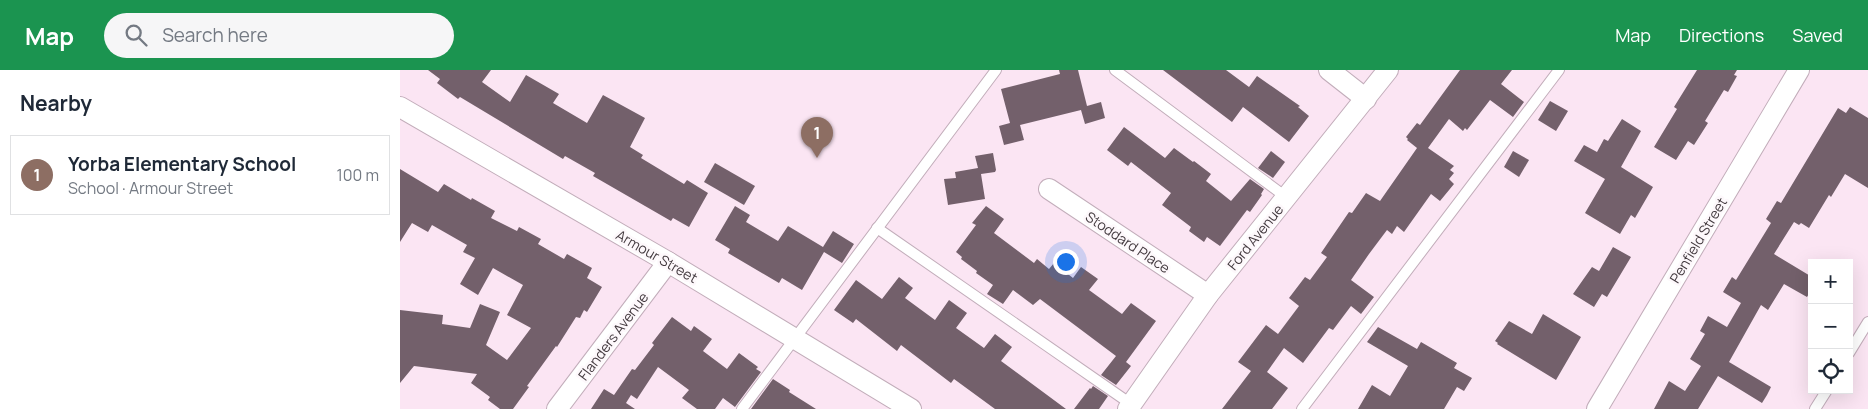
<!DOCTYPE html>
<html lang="en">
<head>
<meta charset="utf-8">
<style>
	body { margin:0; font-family:Manrope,sans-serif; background:#f6f6f7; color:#1f2937 }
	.controls { position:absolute; right:15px; bottom:15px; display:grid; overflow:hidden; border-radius:0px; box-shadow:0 5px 20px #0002 }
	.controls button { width:45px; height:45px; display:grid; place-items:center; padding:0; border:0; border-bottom:1px solid #e0e1e3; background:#fff; color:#1f2937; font:25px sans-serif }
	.you { position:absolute; left:665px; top:191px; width:18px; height:18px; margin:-12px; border:4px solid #fff; border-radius:50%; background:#1a73e8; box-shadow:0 0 0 8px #1a73e833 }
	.badge { display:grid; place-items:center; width:32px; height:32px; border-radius:50%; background:#1b9450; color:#fff; font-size:16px; font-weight:700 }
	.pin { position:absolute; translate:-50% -41px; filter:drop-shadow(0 1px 2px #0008) }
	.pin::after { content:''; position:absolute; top:26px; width:18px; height:15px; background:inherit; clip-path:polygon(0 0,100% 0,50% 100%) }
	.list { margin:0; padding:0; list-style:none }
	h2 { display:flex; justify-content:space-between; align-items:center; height:65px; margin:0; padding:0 20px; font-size:21px }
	h2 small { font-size:16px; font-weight:400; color:#747a83 }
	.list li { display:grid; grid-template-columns:32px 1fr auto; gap:15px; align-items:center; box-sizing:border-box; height:80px; margin:0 10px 10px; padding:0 10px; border:1px solid #e0e1e3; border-radius:0px }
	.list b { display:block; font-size:19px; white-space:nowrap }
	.list p { margin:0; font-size:16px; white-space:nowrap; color:#747a83 }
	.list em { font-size:16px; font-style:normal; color:#747a83 }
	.icon { flex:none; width:28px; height:28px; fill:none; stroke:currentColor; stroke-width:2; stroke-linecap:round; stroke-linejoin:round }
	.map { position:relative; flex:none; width:1468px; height:339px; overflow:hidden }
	header { display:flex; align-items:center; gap:30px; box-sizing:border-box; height:70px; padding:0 25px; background:#1b9450; color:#fff }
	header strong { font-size:24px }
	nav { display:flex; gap:28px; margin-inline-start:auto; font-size:18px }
	.search { width:350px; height:45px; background:#f6f6f7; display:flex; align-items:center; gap:12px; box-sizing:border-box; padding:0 18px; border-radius:28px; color:#747a83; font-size:19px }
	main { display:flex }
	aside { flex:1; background:#fff }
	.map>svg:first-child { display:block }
	.building { fill:#73606b }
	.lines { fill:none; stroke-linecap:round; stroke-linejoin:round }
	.lane-casing { stroke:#c2adba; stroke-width:12 }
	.street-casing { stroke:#c2adba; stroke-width:22 }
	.lane { stroke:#fff; stroke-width:10 }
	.street { stroke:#fff; stroke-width:20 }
	.labels { text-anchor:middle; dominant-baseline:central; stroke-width:5; stroke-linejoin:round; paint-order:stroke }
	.street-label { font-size:14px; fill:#433a3f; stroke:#fdf8fb }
</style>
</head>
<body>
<header>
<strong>Map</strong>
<div class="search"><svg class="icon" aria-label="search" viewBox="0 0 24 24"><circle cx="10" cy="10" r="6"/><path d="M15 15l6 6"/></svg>Search here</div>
<nav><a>Map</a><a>Directions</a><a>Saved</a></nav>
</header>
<main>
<aside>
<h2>Nearby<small></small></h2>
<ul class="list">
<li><span class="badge" style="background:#8d6e63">1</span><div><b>Yorba Elementary School</b><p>School · Armour Street</p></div><em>100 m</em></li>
</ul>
</aside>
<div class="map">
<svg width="1468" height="339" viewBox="0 0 1468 339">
	<rect width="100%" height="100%" fill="#fbe5f3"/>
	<g class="building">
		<path d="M 28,0 L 91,0 L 82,12 L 110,32 L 126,5 L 159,24 L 153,33 L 187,53 L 203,25 L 245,48 L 230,77 L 243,85 L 241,88 L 284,114 L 287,110 L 308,123 L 289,157 L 273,148 L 271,151 L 193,106 L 195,103 L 165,86 L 163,89 L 60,27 L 58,29 L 37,13 L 40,9 Z"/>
		<path d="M 659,0 L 678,0 L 687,36 L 701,32 L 705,48 L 685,54 L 681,40 L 620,55 L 624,70 L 604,75 L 599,56 L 610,53 L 601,19 L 660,4 Z"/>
		<path d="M 763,0 L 826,0 L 849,17 L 857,6 L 900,36 L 898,37 L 909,46 L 889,72 L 843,37 L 832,52 Z"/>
		<path d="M 1060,0 L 1112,0 L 1101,14 L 1124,32 L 1113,47 L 1090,30 L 1067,60 L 1065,58 L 1063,61 L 1049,49 L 1028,78 L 1054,96 L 1050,100 L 1054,103 L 1049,109 L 1054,114 L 1040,131 L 1031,124 L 1004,162 L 997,156 L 992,164 L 987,160 L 969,184 L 951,210 L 974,227 L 961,244 L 951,236 L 933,260 L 929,258 L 903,293 L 884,278 L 867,302 L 888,318 L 872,339 L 822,339 L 851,301 L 838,292 L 866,255 L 878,264 L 899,236 L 889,228 L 905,207 L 910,210 L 927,187 L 921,183 L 949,142 L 952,143 L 966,123 L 980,131 L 1017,78 L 1007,70 L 1008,69 L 1006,67 L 1017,53 L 1020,55 Z"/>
		<path d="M 1297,0 L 1337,0 L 1334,5 L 1337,6 L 1328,22 L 1324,20 L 1305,51 L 1308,53 L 1294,75 L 1288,71 L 1276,90 L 1254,77 L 1277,39 L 1274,37 Z"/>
		<path d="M 1150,31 L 1168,41 L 1156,61 L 1138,50 Z"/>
		<path d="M 1450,37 L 1468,48 L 1468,118 L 1445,104 L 1431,127 L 1429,125 L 1409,158 L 1401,153 L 1399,155 L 1394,152 L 1374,184 L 1412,207 L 1412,219 L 1407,227 L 1384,214 L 1368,240 L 1361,235 L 1329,292 L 1371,317 L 1367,325 L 1362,333 L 1318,306 L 1298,339 L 1254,339 L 1269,311 L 1285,321 L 1301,296 L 1290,289 L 1305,264 L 1300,261 L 1308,246 L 1327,257 L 1341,233 L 1323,222 L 1332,207 L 1336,210 L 1371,153 L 1366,149 L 1377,131 L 1381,133 L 1438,38 L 1446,43 Z"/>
		<path d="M 1222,49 L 1241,61 L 1221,97 L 1253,117 L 1235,148 L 1231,145 L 1220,164 L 1185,143 L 1205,109 L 1174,91 L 1184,75 L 1197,82 L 1204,69 L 1208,71 Z"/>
		<path d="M 724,57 L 765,88 L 774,78 L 793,92 L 794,91 L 811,104 L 806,111 L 831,131 L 850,109 L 864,119 L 861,124 L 862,125 L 850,142 L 847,140 L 820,176 L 807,167 L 804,172 L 789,161 L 791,157 L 762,135 L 771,123 L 731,92 L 728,96 L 707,80 Z"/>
		<path d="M 871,81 L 885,92 L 873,108 L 858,98 Z"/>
		<path d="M 1113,81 L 1129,90 L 1119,107 L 1104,97 Z"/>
		<path d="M 593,83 L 596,100 L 595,102 L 581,104 L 585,129 L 548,135 L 544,109 L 556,108 L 555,102 L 578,98 L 575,86 Z"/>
		<path d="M 315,93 L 355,116 L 344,135 L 304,112 Z"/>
		<path d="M 0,99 L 38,122 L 44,114 L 71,130 L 72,128 L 95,141 L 91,148 L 117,161 L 119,157 L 141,169 L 138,174 L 164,189 L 167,184 L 192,198 L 187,208 L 202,217 L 187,242 L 184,240 L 180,248 L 176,247 L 157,277 L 156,276 L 127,316 L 129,317 L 113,339 L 100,339 L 88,330 L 90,327 L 71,313 L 77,304 L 14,296 L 0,313 L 0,240 L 43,245 L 42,254 L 70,258 L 80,234 L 100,242 L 86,275 L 107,290 L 131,258 L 107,245 L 123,215 L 93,198 L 78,225 L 60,214 L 75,188 L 63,182 L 67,175 L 32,155 L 28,162 L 12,153 L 0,172 Z"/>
		<path d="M 335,136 L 350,145 L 346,152 L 378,171 L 388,156 L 423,177 L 433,161 L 454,174 L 442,193 L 424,182 L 402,220 L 382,208 L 379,213 L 328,183 L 330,179 L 315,170 Z"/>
		<path d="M 586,136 L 604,149 L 594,163 L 634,193 L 637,189 L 649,199 L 654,193 L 673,208 L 681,197 L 698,209 L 689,220 L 722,244 L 731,233 L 756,251 L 726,292 L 731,296 L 716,315 L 701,305 L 716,286 L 640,229 L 633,235 L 613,220 L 603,234 L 587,224 L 593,215 L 576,203 L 577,201 L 561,189 L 562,187 L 556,182 L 576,155 L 572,153 Z"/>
		<path d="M 1213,177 L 1231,187 L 1207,227 L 1202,224 L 1194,237 L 1173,224 L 1192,197 L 1199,201 Z"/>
		<path d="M 499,207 L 513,218 L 505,228 L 535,250 L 549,230 L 567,243 L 556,258 L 584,278 L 595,264 L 612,277 L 601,291 L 666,339 L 595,339 L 554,309 L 551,313 L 501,275 L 497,281 L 456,249 L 453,253 L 434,240 L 456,210 L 482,229 Z"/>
		<path d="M 1143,244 L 1181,267 L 1156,310 L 1097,274 L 1098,273 L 1095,271 L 1109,251 L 1132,264 Z"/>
		<path d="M 272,247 L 291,261 L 294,256 L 312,269 L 303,281 L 327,299 L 339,283 L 358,297 L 356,299 L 361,302 L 335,337 L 323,328 L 315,339 L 297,339 L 282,328 L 289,320 L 258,297 L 237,329 L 231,325 L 226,333 L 235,339 L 191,339 L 204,319 L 214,325 L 232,299 L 235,300 L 254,275 L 252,273 Z"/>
		<path d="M 978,257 L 1017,279 L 1021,272 L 1057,293 L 1054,298 L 1072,308 L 1064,321 L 1057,317 L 1044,339 L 958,339 L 972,315 L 990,326 L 1008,296 L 967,272 Z"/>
		<path d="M 373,309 L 390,320 L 389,322 L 416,339 L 351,339 Z"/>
		<path d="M 693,316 L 708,326 L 699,339 L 674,339 L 690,318 L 691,319 Z"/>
	</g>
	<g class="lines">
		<defs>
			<g id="lane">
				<path d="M 715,0 L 886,127"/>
				<path d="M 477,158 L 731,334"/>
				<path d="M 1449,283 L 1468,252"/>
				<path d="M 342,339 L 596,0"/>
				<path d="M 902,339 L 1159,0"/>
				<path d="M 1415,339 L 1427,320"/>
			</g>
			<g id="street">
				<path d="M 929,0 L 966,29"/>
				<path d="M 0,37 L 268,192 L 511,339"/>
				<path d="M 649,119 L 808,225"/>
				<path d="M 157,339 L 268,192"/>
				<path d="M 728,339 L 808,225 L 988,0"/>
				<path d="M 1197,339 L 1399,0"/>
			</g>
		</defs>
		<use href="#lane" class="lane-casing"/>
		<use href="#street" class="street-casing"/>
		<use href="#lane" class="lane"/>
		<use href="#street" class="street"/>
	</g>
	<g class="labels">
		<g class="street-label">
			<text transform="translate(855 167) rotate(-51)">Ford Avenue</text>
			<text transform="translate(1298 170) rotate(-59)">Penfield Street</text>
			<text transform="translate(728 172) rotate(34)">Stoddard Place</text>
			<text transform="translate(257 186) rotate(30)">Armour Street</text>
			<text transform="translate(213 266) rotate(-53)">Flanders Avenue</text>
		</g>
	</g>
</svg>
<div class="controls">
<button>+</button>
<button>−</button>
<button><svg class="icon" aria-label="locate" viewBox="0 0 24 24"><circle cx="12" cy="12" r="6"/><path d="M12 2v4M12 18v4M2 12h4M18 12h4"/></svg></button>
</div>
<div class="you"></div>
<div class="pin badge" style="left:417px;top:88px;background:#8d6e63">1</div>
</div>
</main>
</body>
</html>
